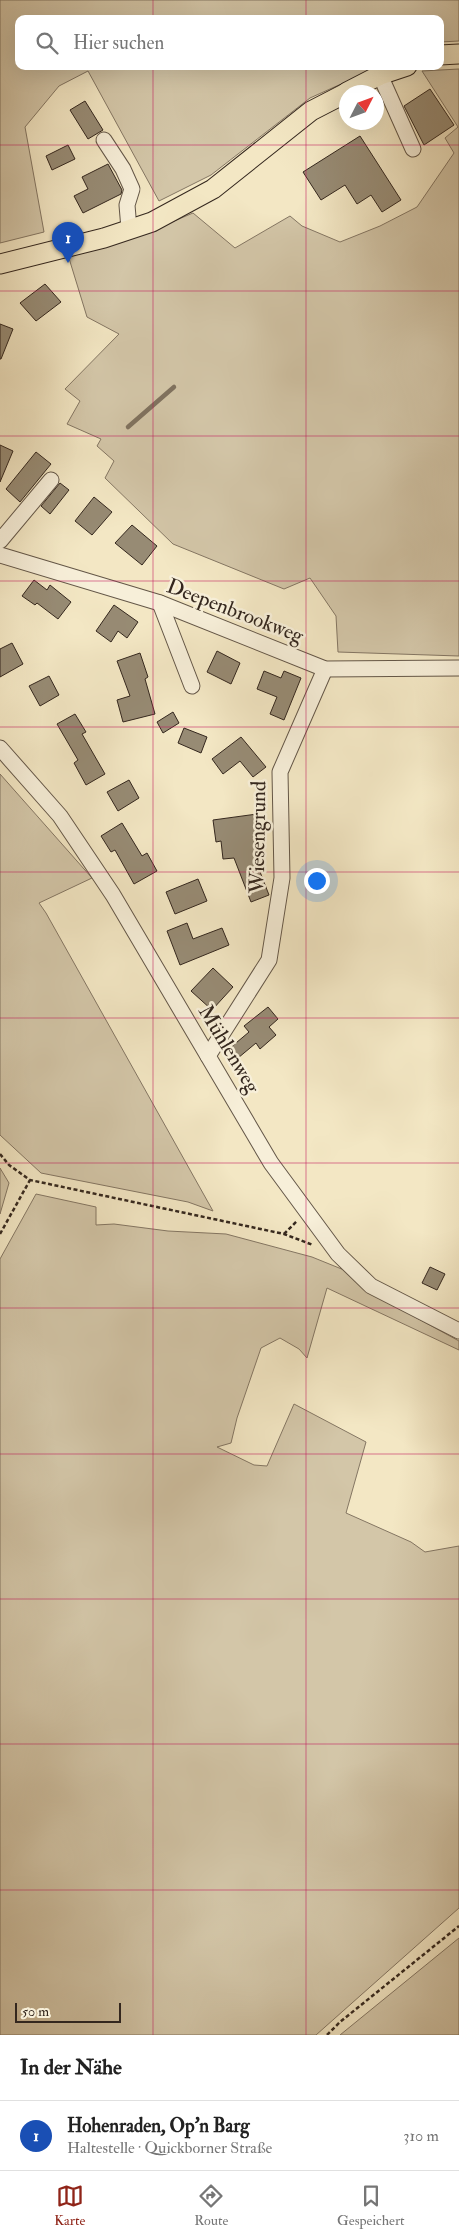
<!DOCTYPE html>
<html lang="de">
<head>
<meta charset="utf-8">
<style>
	body { margin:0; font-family:"IM FELL Double Pica",serif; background:#f6f6f6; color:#222 }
	.compass { position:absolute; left:339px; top:85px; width:45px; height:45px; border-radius:50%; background:#fff; box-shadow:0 5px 20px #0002; rotate:48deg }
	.scale { position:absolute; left:15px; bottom:12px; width:106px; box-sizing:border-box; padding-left:5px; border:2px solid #34271e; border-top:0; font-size:14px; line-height:18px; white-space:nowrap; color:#34271e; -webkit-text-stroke:4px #f7efd9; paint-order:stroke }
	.you { position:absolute; left:316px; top:880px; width:18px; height:18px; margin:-12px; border:4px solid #fff; border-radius:50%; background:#1a73e8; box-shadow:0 0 0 8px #1a73e833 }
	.badge { display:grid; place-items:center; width:32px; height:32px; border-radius:50%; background:#8f2418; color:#fff; font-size:16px; font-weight:700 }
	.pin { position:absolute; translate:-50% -41px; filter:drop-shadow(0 1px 2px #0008) }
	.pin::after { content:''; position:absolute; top:26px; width:18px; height:15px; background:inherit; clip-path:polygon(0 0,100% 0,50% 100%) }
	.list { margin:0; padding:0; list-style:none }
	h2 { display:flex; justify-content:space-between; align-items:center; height:65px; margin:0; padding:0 20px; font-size:21px }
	h2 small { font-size:16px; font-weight:400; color:#767676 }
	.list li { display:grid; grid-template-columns:32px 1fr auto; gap:15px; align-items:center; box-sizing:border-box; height:70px; padding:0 20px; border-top:1px solid #e0e0e0 }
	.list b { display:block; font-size:19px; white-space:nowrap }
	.list p { margin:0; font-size:16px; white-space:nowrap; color:#767676 }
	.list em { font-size:16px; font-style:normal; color:#767676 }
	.icon { flex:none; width:28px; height:28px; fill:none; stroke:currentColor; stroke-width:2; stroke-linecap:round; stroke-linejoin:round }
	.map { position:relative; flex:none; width:459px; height:2035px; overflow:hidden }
	.search { position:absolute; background:#fff; box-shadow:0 5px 20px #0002; left:15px; right:15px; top:15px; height:55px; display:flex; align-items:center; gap:12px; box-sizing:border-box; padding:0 18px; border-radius:10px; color:#767676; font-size:19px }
	.sheet { height:135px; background:#fff }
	nav { display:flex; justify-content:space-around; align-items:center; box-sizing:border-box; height:70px; border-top:1px solid #e0e0e0; background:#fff; font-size:14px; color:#767676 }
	nav a { display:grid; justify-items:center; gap:2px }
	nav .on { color:#8f2418 }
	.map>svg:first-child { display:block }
	.green { fill:#d3c6a8; stroke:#847663 }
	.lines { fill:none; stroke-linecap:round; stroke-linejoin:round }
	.stream { stroke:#807360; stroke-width:4.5 }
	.building { fill:#978b74; stroke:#34271e }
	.minor-casing { stroke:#645748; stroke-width:17 }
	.major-casing { stroke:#34271e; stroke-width:21 }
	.path { stroke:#34271e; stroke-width:2.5; stroke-dasharray:4 2.5; stroke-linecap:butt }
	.minor { stroke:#f7efd9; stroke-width:15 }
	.major { stroke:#f3e7c4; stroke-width:19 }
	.grid { fill:none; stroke:#c2185b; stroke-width:1; stroke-opacity:0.55 }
	.labels { text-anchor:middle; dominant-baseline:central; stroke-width:5; stroke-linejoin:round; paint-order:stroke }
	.street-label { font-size:21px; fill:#34271e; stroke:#f7efd9 }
</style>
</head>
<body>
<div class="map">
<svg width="459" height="2035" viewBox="0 0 459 2035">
	<rect width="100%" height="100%" fill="#f3e7c4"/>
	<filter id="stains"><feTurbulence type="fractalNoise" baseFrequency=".004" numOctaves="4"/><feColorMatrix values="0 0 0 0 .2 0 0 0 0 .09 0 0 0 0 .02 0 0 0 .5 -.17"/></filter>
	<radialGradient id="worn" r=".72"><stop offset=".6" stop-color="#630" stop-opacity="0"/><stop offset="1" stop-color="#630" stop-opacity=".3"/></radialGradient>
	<g class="green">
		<path d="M 0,0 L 459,0 L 459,41 L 440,42 L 440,19 L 19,19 L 19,66 L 381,66 L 310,98 L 211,175 L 159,201 L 88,71 L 59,86 L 25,127 L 44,232 L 0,243 Z"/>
		<path d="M 459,69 L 459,656 L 338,652 L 336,616 L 310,578 L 284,589 L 173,544 L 105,478 L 114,461 L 97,446 L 101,439 L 67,424 L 80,401 L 65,389 L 119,334 L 87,317 L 68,255 L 139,236 L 193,213 L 235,248 L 290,216 L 302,226 L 340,242 L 380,226 L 417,207 L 454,153 L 445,138 L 458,127 L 422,71 Z"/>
		<path d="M 0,774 L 92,878 L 39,903 L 46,913 L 213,1211 L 188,1202 L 41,1173 L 0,1135 Z"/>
		<path d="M 0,1168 L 9,1183 L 0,1214 Z"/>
		<path d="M 36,1194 L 96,1207 L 96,1225 L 114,1224 L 168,1231 L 226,1234 L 312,1257 L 349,1272 L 393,1305 L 459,1341 L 459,1350 L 327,1288 L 307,1358 L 299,1349 L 280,1338 L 261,1348 L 237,1418 L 231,1443 L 217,1447 L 254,1465 L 267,1466 L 294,1404 L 366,1442 L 346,1513 L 411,1542 L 425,1552 L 459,1546 L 459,1908 L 316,2035 L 0,2035 L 0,1259 Z"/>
		<path d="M 459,1938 L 459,2035 L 340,2035 Z"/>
	</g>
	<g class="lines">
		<path class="stream" d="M 128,427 L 174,387"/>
	</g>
	<g class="building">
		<path d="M 430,89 L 454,125 L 424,145 L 404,106 Z"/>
		<path d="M 85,101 L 103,130 L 88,139 L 70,110 Z"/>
		<path d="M 360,136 L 401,200 L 382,212 L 371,195 L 357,204 L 345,185 L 321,200 L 303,172 Z"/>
		<path d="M 68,145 L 75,159 L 52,170 L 46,156 Z"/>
		<path d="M 108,164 L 122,190 L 121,194 L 83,213 L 74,196 L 88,189 L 82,177 Z"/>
		<path d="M 45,284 L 61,302 L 36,321 L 20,303 Z"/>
		<path d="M 0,324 L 13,329 L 1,359 L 0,359 Z"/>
		<path d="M 0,445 L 13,451 L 0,482 Z"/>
		<path d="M 36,452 L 51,464 L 20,502 L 6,489 Z"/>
		<path d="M 60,483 L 69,490 L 50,514 L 41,506 Z"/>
		<path d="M 94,497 L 112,512 L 92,535 L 75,521 Z"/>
		<path d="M 132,525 L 157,546 L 142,565 L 115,543 Z"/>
		<path d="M 34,580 L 47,590 L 50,585 L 71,602 L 58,619 L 37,603 L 35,605 L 22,596 Z"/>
		<path d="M 114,605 L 138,622 L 127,638 L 118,631 L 111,642 L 96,631 Z"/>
		<path d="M 12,643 L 23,664 L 0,677 L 0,649 Z"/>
		<path d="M 217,651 L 240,663 L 231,684 L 207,672 Z"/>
		<path d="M 140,653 L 148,677 L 145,679 L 155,714 L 123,722 L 117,700 L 130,696 L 117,661 Z"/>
		<path d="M 264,671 L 281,678 L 284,671 L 301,678 L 284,720 L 270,714 L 277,697 L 257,689 Z"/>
		<path d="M 49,676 L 59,695 L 40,706 L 29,686 Z"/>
		<path d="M 173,712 L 179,723 L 163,733 L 157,722 Z"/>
		<path d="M 75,714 L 86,732 L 82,734 L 105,774 L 86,785 L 74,763 L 78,760 L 57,724 Z"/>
		<path d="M 184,728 L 207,737 L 201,753 L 178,743 Z"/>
		<path d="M 241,737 L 266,767 L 253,777 L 240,761 L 223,774 L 212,759 Z"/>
		<path d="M 129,780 L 139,798 L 118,811 L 107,792 Z"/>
		<path d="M 257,814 L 260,837 L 254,838 L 257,864 L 269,895 L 251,902 L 234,858 L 223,859 L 221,841 L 216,842 L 213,820 Z"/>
		<path d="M 122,823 L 142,856 L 147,853 L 157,871 L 134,884 L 115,850 L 111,852 L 101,836 Z"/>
		<path d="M 198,879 L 207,901 L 175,914 L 166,892 Z"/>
		<path d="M 187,923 L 193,939 L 222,928 L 229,945 L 180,965 L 167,931 Z"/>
		<path d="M 213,968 L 233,987 L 212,1010 L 191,991 Z"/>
		<path d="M 268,1007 L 278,1019 L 269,1027 L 276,1035 L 260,1049 L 256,1043 L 238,1058 L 230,1048 L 249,1032 L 244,1026 Z"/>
		<path d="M 430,1267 L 445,1274 L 437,1290 L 422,1283 Z"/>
	</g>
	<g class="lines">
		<defs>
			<g id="minor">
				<path d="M 380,75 L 413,149"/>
				<path d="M 104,140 L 123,169 L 132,189 L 127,205 L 129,229"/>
				<path d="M 0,541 L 51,480"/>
				<path d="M 0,555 L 160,603 L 325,669 L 459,668"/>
				<path d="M 160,603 L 192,686"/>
				<path d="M 0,748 L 60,816 L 113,895 L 271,1163 L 338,1254 L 371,1286 L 459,1331"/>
				<path d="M 208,1056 L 269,960 L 282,878 L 280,772 L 325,669"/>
			</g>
			<g id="major">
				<path d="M 440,55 L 459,54"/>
				<path d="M 347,92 L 380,75 L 407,66"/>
				<path d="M 0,264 L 104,238 L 152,222 L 213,189 L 311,111 L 346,93"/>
			</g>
		</defs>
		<use href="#minor" class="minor-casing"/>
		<use href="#major" class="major-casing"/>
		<g class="path">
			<path d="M 0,1154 L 9,1165 L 30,1180 L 284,1234 L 313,1245"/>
			<path d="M 0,1234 L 30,1180"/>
			<path d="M 284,1234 L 297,1221"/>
			<path d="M 327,2035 L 340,2022 L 459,1926"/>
		</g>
		<use href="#minor" class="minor"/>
		<use href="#major" class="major"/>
	</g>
	<path class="grid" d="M 153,0 L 153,19M 306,0 L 306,19M 153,66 L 153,2035M 306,66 L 306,2035M 0,145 L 459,145M 0,291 L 459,291M 0,436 L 459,436M 0,581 L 459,581M 0,727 L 459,727M 0,872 L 459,872M 0,1018 L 459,1018M 0,1163 L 459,1163M 0,1308 L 459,1308M 0,1454 L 459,1454M 0,1599 L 459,1599M 0,1744 L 459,1744M 0,1890 L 459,1890"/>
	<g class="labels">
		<g class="street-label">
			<text transform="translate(235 611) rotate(21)">Deepenbrookweg</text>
			<text transform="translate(258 837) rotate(-89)">Wiesengrund</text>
			<text transform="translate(229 1049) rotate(59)">Mühlenweg</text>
		</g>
	</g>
	<rect width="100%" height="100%" filter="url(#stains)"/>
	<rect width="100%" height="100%" fill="url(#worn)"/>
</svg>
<svg class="compass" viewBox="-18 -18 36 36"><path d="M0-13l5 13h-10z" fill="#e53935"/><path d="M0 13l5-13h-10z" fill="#767676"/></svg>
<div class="scale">50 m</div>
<div class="you"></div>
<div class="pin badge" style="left:68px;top:263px;background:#1a4fb4">1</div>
<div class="search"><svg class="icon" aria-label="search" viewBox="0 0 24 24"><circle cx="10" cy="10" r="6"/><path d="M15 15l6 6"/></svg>Hier suchen</div>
</div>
<section class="sheet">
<h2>In der Nähe<small></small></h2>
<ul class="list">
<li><span class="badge" style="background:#1a4fb4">1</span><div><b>Hohenraden, Op'n Barg</b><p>Haltestelle · Quickborner Straße</p></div><em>310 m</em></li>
</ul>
</section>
<nav>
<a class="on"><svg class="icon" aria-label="map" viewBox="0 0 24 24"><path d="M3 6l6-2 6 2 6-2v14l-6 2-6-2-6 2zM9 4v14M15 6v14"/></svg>Karte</a>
<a><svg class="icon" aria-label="directions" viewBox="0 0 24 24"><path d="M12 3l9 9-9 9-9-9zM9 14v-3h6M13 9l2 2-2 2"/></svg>Route</a>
<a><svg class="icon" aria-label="saved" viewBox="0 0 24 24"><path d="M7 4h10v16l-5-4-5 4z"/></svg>Gespeichert</a>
</nav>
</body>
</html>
